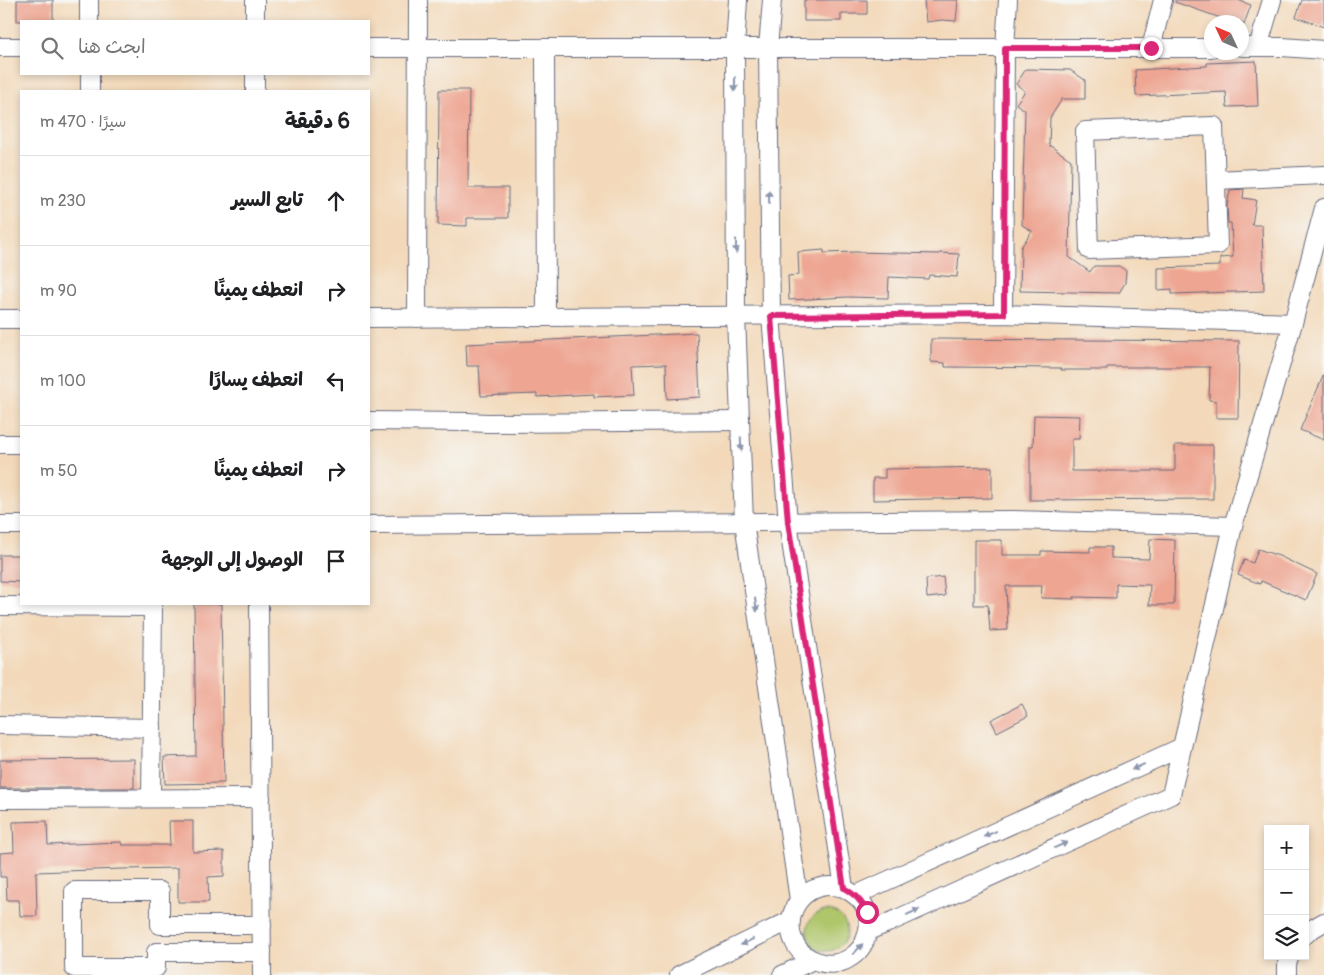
<!DOCTYPE html>
<html lang="ar">
<head>
<meta charset="utf-8">
<style>
	body { margin:0; font-family:Pangolin,"Playpen Sans Arabic",sans-serif; background:#f6f6f6; color:#202124; direction:rtl }
	.controls { position:absolute; right:15px; bottom:15px; display:grid; overflow:hidden; border-radius:0px; box-shadow:0 2px 8px #0003 }
	.controls button { width:45px; height:45px; display:grid; place-items:center; padding:0; border:0; border-bottom:1px solid #e0e0e0; background:#fff; color:#202124; font:25px sans-serif }
	.compass { position:absolute; left:1204px; top:15px; width:45px; height:45px; border-radius:50%; background:#fff; box-shadow:0 2px 8px #0003; rotate:314deg }
	.stop { position:absolute; width:15px; height:15px; margin:-11px; border:4px solid #db2777; border-radius:50%; background:#fff }
	.stop.end { background:#db2777; border-color:#fff; box-shadow:0 1px 5px #0008 }
	.list { margin:0; padding:0; list-style:none }
	h2 { display:flex; justify-content:space-between; align-items:center; height:65px; margin:0; padding:0 20px; font-size:21px }
	h2 small { font-size:16px; font-weight:400; color:#757577 }
	.list li { display:grid; grid-template-columns:32px 1fr auto; gap:15px; align-items:center; box-sizing:border-box; height:90px; padding:0 20px; border-top:1px solid #e0e0e0 }
	.list b { display:block; font-size:19px; white-space:nowrap }
	.list em { font-size:16px; font-style:normal; color:#757577 }
	.icon { flex:none; width:28px; height:28px; fill:none; stroke:currentColor; stroke-width:2; stroke-linecap:round; stroke-linejoin:round }
	.map { position:relative; flex:none; width:1324px; height:975px; overflow:hidden; direction:ltr }
	.search { position:absolute; background:#fff; box-shadow:0 2px 8px #0003; left:20px; top:20px; width:350px; height:55px; display:flex; align-items:center; gap:12px; box-sizing:border-box; padding:0 18px; border-radius:0px; color:#757577; font-size:19px }
	.panel { position:absolute; background:#fff; box-shadow:0 2px 8px #0003; left:20px; top:90px; width:350px; height:515px; border-radius:0px; direction:rtl }
	.map>svg:first-child { display:block }
	.green { fill:#afc66b; stroke:#657a64 }
	.building { fill:#eea592 }
	.lines { fill:none; stroke-linecap:round; stroke-linejoin:round }
	.street-casing { stroke:#676a7e; stroke-width:20 }
	.street { stroke:#fff; stroke-width:18 }
	.oneway { fill:#8d97ae }
	.route { stroke:#db2777; stroke-width:6 }
</style>
</head>
<body>
<div class="map">
<svg width="1324" height="975" viewBox="0 0 1324 975">
	<rect width="100%" height="100%" fill="#f6f6f2"/>
	<filter id="ink" filterUnits="userSpaceOnUse"><feTurbulence type="fractalNoise" baseFrequency=".02" numOctaves="2"/><feDisplacementMap in="SourceGraphic" scale="10" xChannelSelector="R" yChannelSelector="G"/><feConvolveMatrix kernelMatrix="1 2 1 2 8 2 1 2 1" color-interpolation-filters="sRGB"/></filter>
	<filter id="wash" filterUnits="userSpaceOnUse"><feTurbulence type="fractalNoise" baseFrequency=".0096" numOctaves="4" result="noise"/><feDisplacementMap in="SourceGraphic" scale="20" xChannelSelector="R" yChannelSelector="G"/><feGaussianBlur stdDeviation="1.12" result="paint"/><feColorMatrix in="noise" values="0 0 0 0 0 0 0 0 0 0 0 0 0 0 0 0 0 1.4 0 .05"/><feComposite in="paint" operator="in"/></filter>
	<g filter="url(#wash)">
		<rect width="100%" height="100%" fill="#f3d9ba"/>
		<circle class="green" cx="827" cy="931" r="20"/>
		<g id="blocks">
			<g class="building">
				<rect x="17" y="0" width="36" height="21"/>
				<path d="M 804,0 L 867,0 L 867,14 L 841,14 L 841,21 L 804,21 Z"/>
				<path d="M 924,0 L 958,0 L 956,21 L 942,20 L 926,22 Z"/>
				<path d="M 1175,0 L 1238,0 L 1251,5 L 1243,27 L 1242,26 L 1242,22 L 1232,22 L 1175,2 Z"/>
				<path d="M 1302,0 L 1324,0 L 1324,27 L 1296,17 Z"/>
				<path d="M 1256,61 L 1258,106 L 1227,107 L 1226,92 L 1136,96 L 1135,70 L 1207,66 L 1207,63 Z"/>
				<path d="M 1026,69 L 1070,70 L 1085,80 L 1085,99 L 1062,99 L 1050,118 L 1049,145 L 1071,160 L 1069,257 L 1090,272 L 1094,266 L 1119,266 L 1126,271 L 1125,283 L 1119,293 L 1020,291 L 1021,247 L 1032,231 L 1022,225 L 1025,110 L 1016,104 L 1025,91 L 1016,84 Z"/>
				<path d="M 439,90 L 469,90 L 468,188 L 508,188 L 508,218 L 467,218 L 467,226 L 438,225 Z"/>
				<path d="M 1244,189 L 1243,198 L 1256,200 L 1252,225 L 1262,225 L 1264,291 L 1172,294 L 1172,289 L 1158,290 L 1158,268 L 1220,266 L 1220,258 L 1233,257 L 1231,223 L 1228,223 L 1227,206 L 1230,190 Z"/>
				<path d="M 824,250 L 824,253 L 855,252 L 940,254 L 940,253 L 959,254 L 957,277 L 929,275 L 928,279 L 889,277 L 888,298 L 848,297 L 789,300 L 788,276 L 799,275 L 798,252 Z"/>
				<path d="M 697,333 L 700,397 L 667,399 L 666,364 L 632,365 L 634,395 L 594,397 L 594,394 L 537,397 L 537,394 L 481,396 L 479,366 L 467,366 L 466,344 Z"/>
				<path d="M 931,339 L 1239,341 L 1238,418 L 1216,418 L 1216,401 L 1209,400 L 1210,367 L 1107,367 L 1107,370 L 1061,370 L 1061,368 L 945,367 L 945,363 L 931,362 Z"/>
				<path d="M 1324,374 L 1324,440 L 1300,430 Z"/>
				<path d="M 1034,415 L 1080,416 L 1079,439 L 1072,439 L 1072,471 L 1175,471 L 1175,445 L 1213,445 L 1213,499 L 1030,500 L 1030,446 L 1033,446 Z"/>
				<path d="M 992,467 L 992,498 L 873,500 L 873,478 L 885,478 L 885,469 Z"/>
				<path d="M 1150,539 L 1175,540 L 1174,605 L 1149,605 L 1150,585 L 1116,584 L 1116,598 L 1074,597 L 1074,599 L 1041,598 L 1042,586 L 1006,586 L 1008,630 L 990,631 L 988,605 L 974,605 L 974,540 L 1002,540 L 1002,555 L 1041,555 L 1041,551 L 1090,552 L 1090,547 L 1111,547 L 1111,558 L 1149,559 Z"/>
				<path d="M 1258,549 L 1279,556 L 1317,574 L 1306,600 L 1261,581 L 1260,584 L 1238,575 L 1244,560 L 1253,563 Z"/>
				<path d="M 0,555 L 21,555 L 21,582 L 0,581 Z"/>
				<path d="M 943,577 L 945,596 L 927,598 L 926,579 Z"/>
				<path d="M 194,604 L 221,604 L 224,783 L 165,784 L 164,757 L 196,756 Z"/>
				<path d="M 1022,704 L 1028,716 L 997,732 L 991,720 Z"/>
				<path d="M 134,759 L 134,788 L 0,788 L 0,760 Z"/>
				<path d="M 47,821 L 48,845 L 121,842 L 122,845 L 170,845 L 169,821 L 193,821 L 193,852 L 224,851 L 224,876 L 208,877 L 209,902 L 178,902 L 178,868 L 122,869 L 36,872 L 37,916 L 20,916 L 19,900 L 7,900 L 6,877 L 0,877 L 0,853 L 14,852 L 13,822 Z"/>
			</g>
		</g>
	</g>
	<g filter="url(#ink)">
		<use href="#blocks" fill-opacity="0" stroke="#676a7e" stroke-width="1"/>
		<g class="lines">
			<defs>
				<g id="street">
					<path d="M 89,0 L 89,21"/>
					<path d="M 255,0 L 255,21"/>
					<path d="M 738,0 L 735,48 L 736,316 L 744,522 L 799,900"/>
					<path d="M 772,0 L 768,48 L 771,316 L 788,522 L 844,888 C 851,892 857,896 862,902 C 875,921 868,948 848,959 C 840,964 828,965 819,962 C 770,948 788,873 844,888"/>
					<path d="M 0,47 L 21,47"/>
					<path d="M 1242,47 L 1282,47 L 1324,50"/>
					<path d="M 1258,47 L 1272,0"/>
					<path d="M 369,48 L 1212,48"/>
					<path d="M 545,48 L 546,317"/>
					<path d="M 1151,48 L 1163,0"/>
					<path d="M 90,74 L 90,91"/>
					<path d="M 255,74 L 255,91"/>
					<path d="M 1214,126 L 1218,245 L 1089,250 L 1085,131 Z"/>
					<path d="M 1216,180 L 1324,175"/>
					<path d="M 1003,314 L 1005,48 L 1008,0"/>
					<path d="M 369,318 L 1003,314 L 1293,323"/>
					<path d="M 417,318 L 418,0"/>
					<path d="M 0,319 L 21,319"/>
					<path d="M 369,421 L 467,422 L 487,423 L 740,421"/>
					<path d="M 0,444 L 21,444"/>
					<path d="M 0,525 L 21,525"/>
					<path d="M 369,525 L 1013,520 L 1233,526"/>
					<path d="M 259,604 L 262,975"/>
					<path d="M 0,606 L 153,607 L 151,798"/>
					<path d="M 0,725 L 152,728"/>
					<path d="M 0,799 L 261,798"/>
					<path d="M 856,895 L 1182,747"/>
					<path d="M 262,925 L 160,925 L 160,891 L 74,891 L 74,968 L 156,968 L 156,952 L 262,952"/>
					<path d="M 868,931 L 888,923 L 1171,795 L 1233,526 L 1293,323 L 1324,208"/>
					<path d="M 1305,935 L 1312,929 L 1324,922"/>
					<path d="M 679,975 L 791,920"/>
					<path d="M 782,975 L 813,960"/>
					<path d="M 1287,975 L 1287,963 L 1290,956"/>
				</g>
			</defs>
			<use href="#street" class="street-casing"/>
			<use href="#street" class="street"/>
		</g>
		<defs><path id="oneway-solid" d="M-6-.8H1V-3.2L6.5 0L1 3.2V.8H-6Z" transform="scale(1.25)"/></defs>
		<g class="oneway">
			<use href="#oneway-solid" transform="translate(735 84) rotate(90)"/>
			<use href="#oneway-solid" transform="translate(769 197) rotate(-91)"/>
			<use href="#oneway-solid" transform="translate(736 246) rotate(90)"/>
			<use href="#oneway-solid" transform="translate(741 444) rotate(88)"/>
			<use href="#oneway-solid" transform="translate(756 605) rotate(82)"/>
			<use href="#oneway-solid" transform="translate(1138 767) rotate(156)"/>
			<use href="#oneway-solid" transform="translate(990 834) rotate(156)"/>
			<use href="#oneway-solid" transform="translate(1061 845) rotate(-24)"/>
			<use href="#oneway-solid" transform="translate(913 912) rotate(-24)"/>
			<use href="#oneway-solid" transform="translate(747 942) rotate(154)"/>
			<use href="#oneway-solid" transform="translate(858 949) rotate(-48)"/>
		</g>
	</g>
	<g class="lines" filter="url(#ink)">
		<path class="route" d="M 867,912 C 861,900 855,895 844,888 L 788,522 L 771,316 L 1004,314 L 1005,48 L 1151,48"/>
	</g>
</svg>
<div class="controls">
<button>+</button>
<button>−</button>
<button><svg class="icon" aria-label="layers" viewBox="0 0 24 24"><path d="M12 4l9 5-9 5-9-5zM3 14l9 5 9-5"/></svg></button>
</div>
<svg class="compass" viewBox="-18 -18 36 36"><path d="M0-13l5 13h-10z" fill="#e53935"/><path d="M0 13l5-13h-10z" fill="#757577"/></svg>
<div class="stop" style="left:867px;top:912px"></div>
<div class="stop end" style="left:1151px;top:48px"></div>
<div class="search"><svg class="icon" aria-label="search" viewBox="0 0 24 24"><circle cx="10" cy="10" r="6"/><path d="M15 15l6 6"/></svg>ابحث هنا</div>
<section class="panel">
<h2>6 دقيقة<small>سيرًا · 470 m</small></h2>
<ul class="list">
<li><svg class="icon" aria-label="ahead" viewBox="0 0 24 24"><path d="M12 20V5M6 11l6-6 6 6"/></svg><div><b>تابع السير</b></div><em>230 m</em></li>
<li><svg class="icon" aria-label="right" viewBox="0 0 24 24"><path d="M7 20v-9h11M14 6l5 5-5 5"/></svg><div><b>انعطف يمينًا</b></div><em>90 m</em></li>
<li><svg class="icon" aria-label="left" viewBox="0 0 24 24"><path d="M17 20v-9H6M10 6l-5 5 5 5"/></svg><div><b>انعطف يسارًا</b></div><em>100 m</em></li>
<li><svg class="icon" aria-label="right" viewBox="0 0 24 24"><path d="M7 20v-9h11M14 6l5 5-5 5"/></svg><div><b>انعطف يمينًا</b></div><em>50 m</em></li>
<li><svg class="icon" aria-label="arrive" viewBox="0 0 24 24"><path d="M6 21V4h12l-3 4 3 4H6"/></svg><div><b>الوصول إلى الوجهة</b></div></li>
</ul>
</section>
</div>
</body>
</html>
